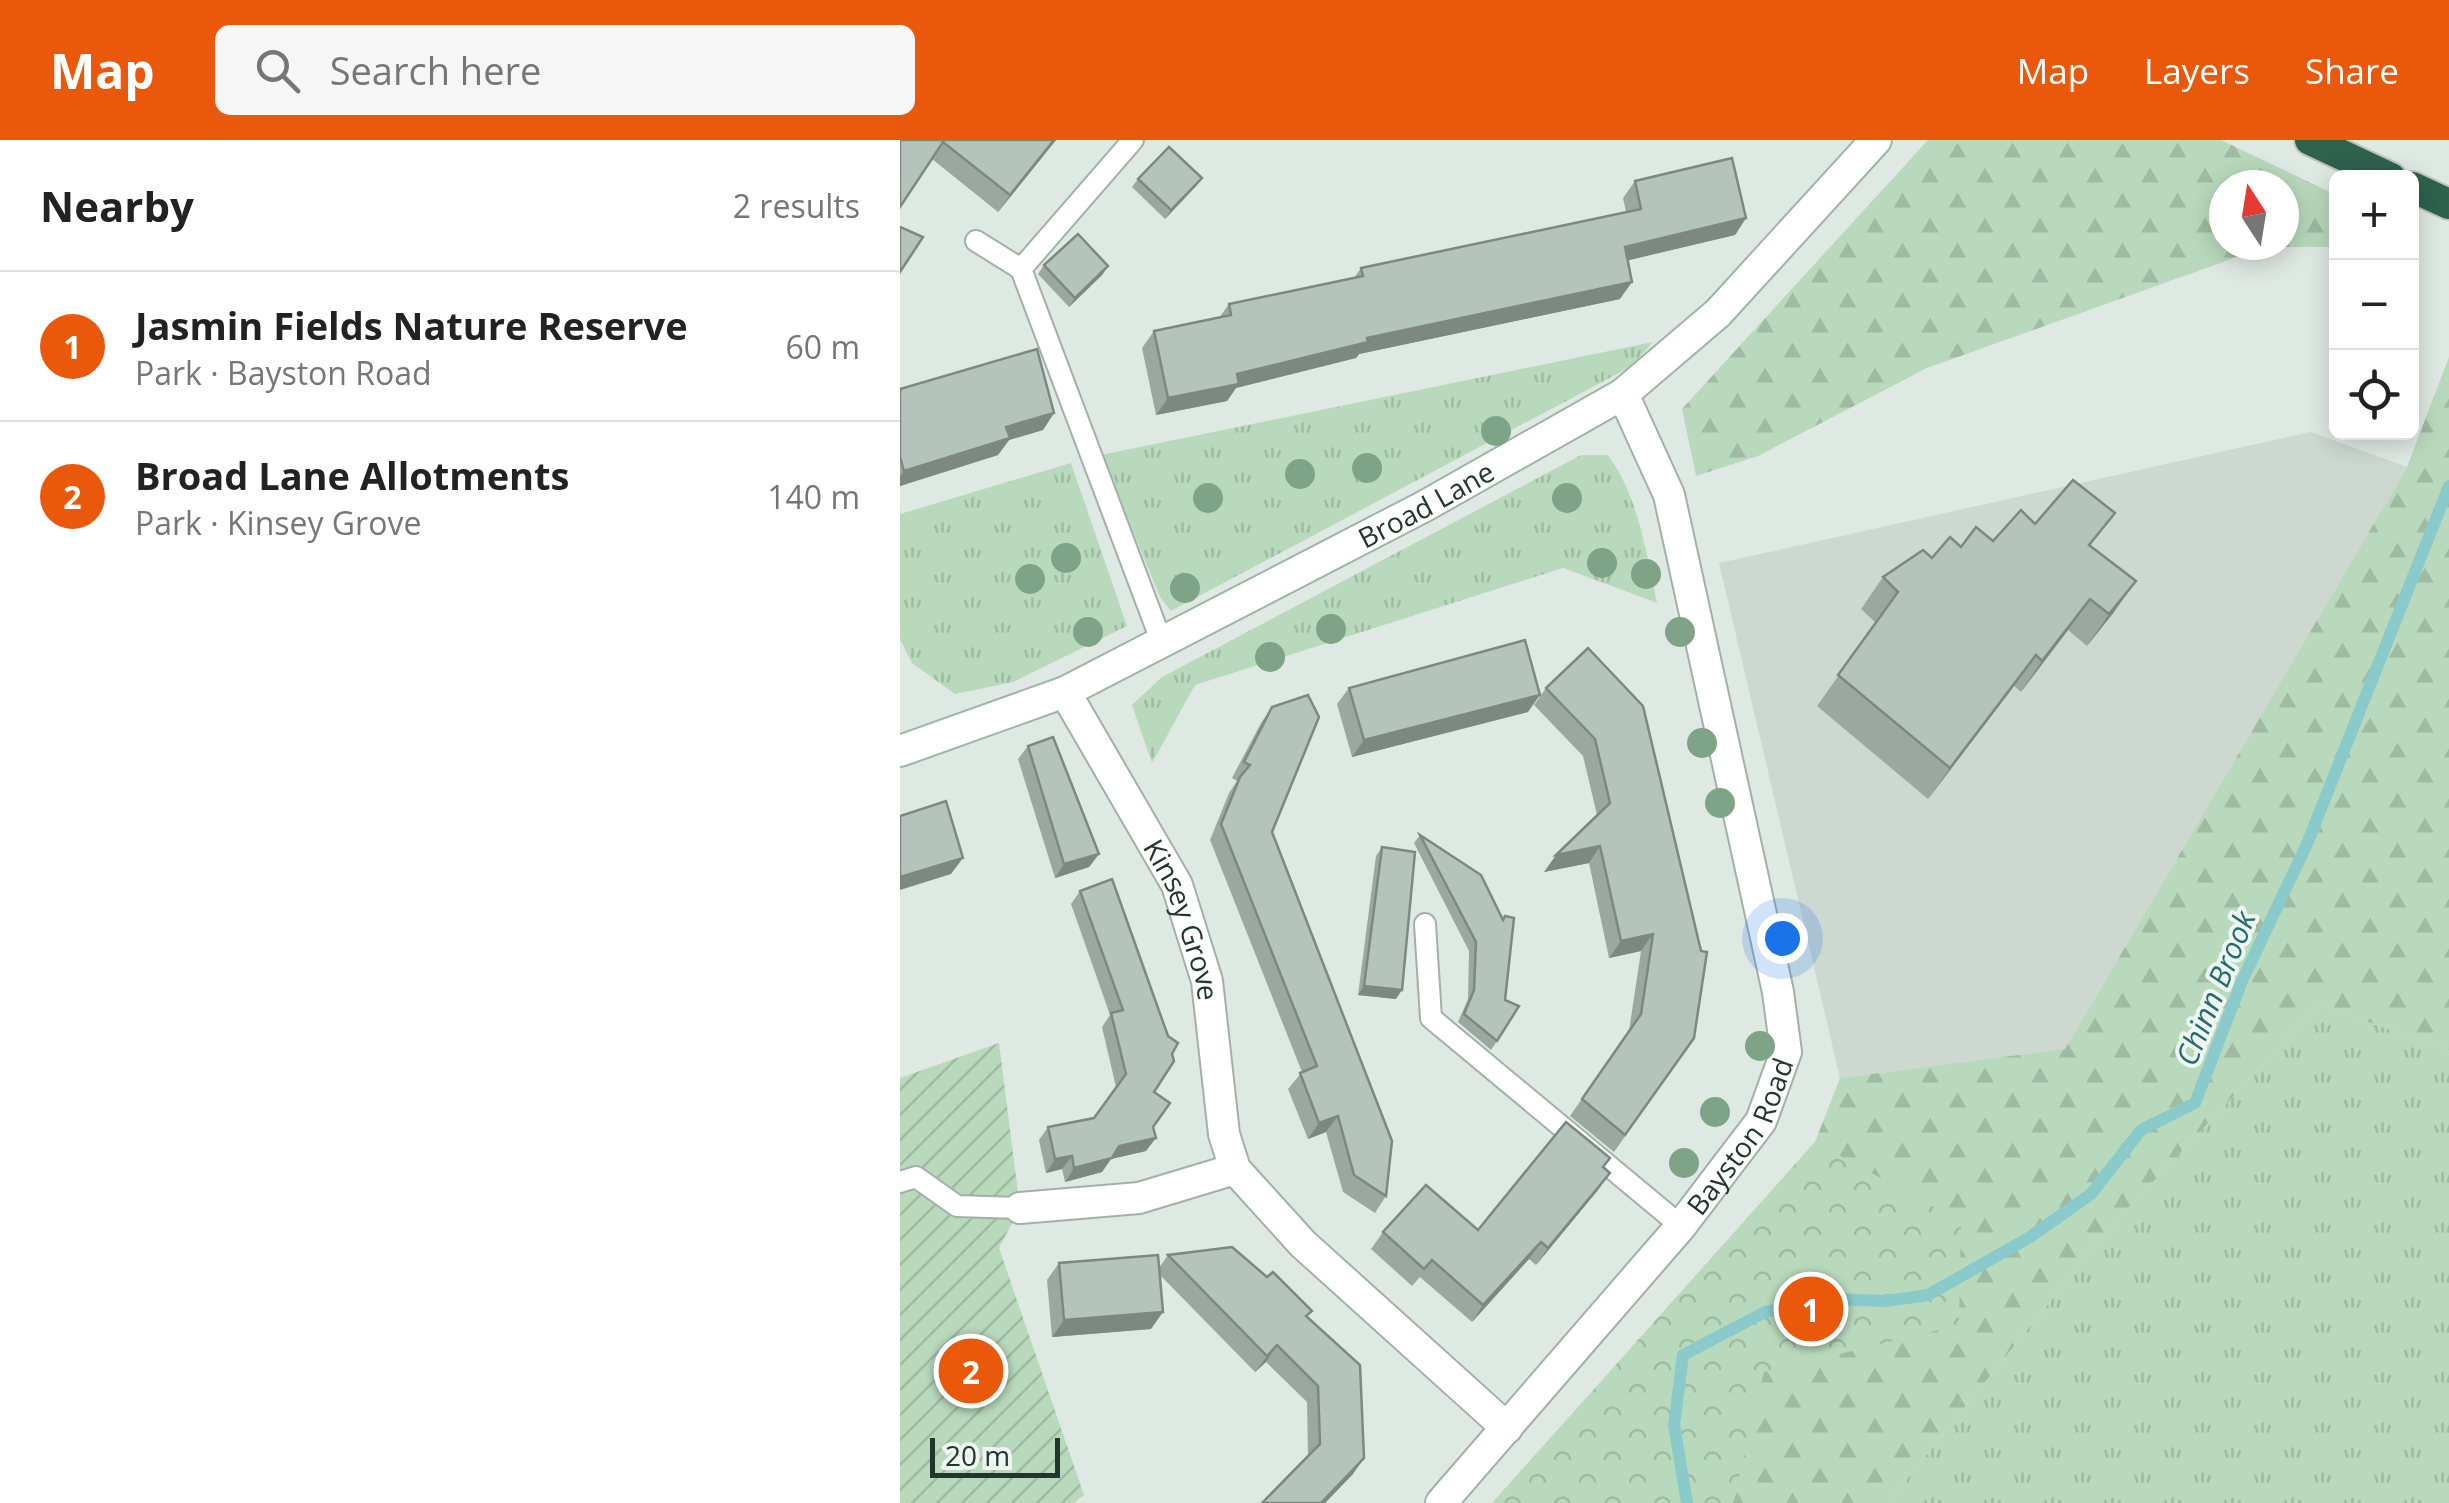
<!DOCTYPE html>
<html lang="en">
<head>
<meta charset="utf-8">
<style>
	body { margin:0; font-family:"Open Sans",sans-serif; background:#f6f6f6; color:#222 }
	.controls { position:absolute; right:30px; top:30px; display:grid; overflow:hidden; border-radius:15px; box-shadow:0 5px 25px #0003 }
	.controls button { width:90px; height:90px; display:grid; place-items:center; padding:0; border:0; border-bottom:2px solid #e0e0e0; background:#fff; color:#222; font:50px sans-serif }
	.compass { position:absolute; left:1309px; top:30px; width:90px; height:90px; border-radius:50%; background:#fff; box-shadow:0 5px 25px #0003; rotate:348deg }
	.scale { position:absolute; left:30px; bottom:25px; width:130px; box-sizing:border-box; padding-left:10px; border:5px solid #21372e; border-top:0; font-size:28px; line-height:35px; white-space:nowrap; color:#21372e; -webkit-text-stroke:8px #eff6f1; paint-order:stroke }
	.you { position:absolute; left:882px; top:798px; width:35px; height:35px; margin:-25px; border:8px solid #fff; border-radius:50%; background:#1a73e8; box-shadow:0 0 0 15px #1a73e833 }
	.badge { display:grid; place-items:center; width:65px; height:65px; border-radius:50%; background:#ea580c; color:#fff; font-size:32px; font-weight:700 }
	.pin { position:absolute; translate:-50% -50%; border:5px solid #fff; box-shadow:0 2px 10px #0006 }
	.list { margin:0; padding:0; list-style:none }
	h2 { display:flex; justify-content:space-between; align-items:center; height:130px; margin:0; padding:0 40px; font-size:42px }
	h2 small { font-size:32px; font-weight:400; color:#767676 }
	.list li { display:grid; grid-template-columns:65px 1fr auto; gap:30px; align-items:center; box-sizing:border-box; height:150px; padding:0 40px; border-top:2px solid #e0e0e0 }
	.list b { display:block; font-size:38px; white-space:nowrap }
	.list p { margin:0; font-size:32px; white-space:nowrap; color:#767676 }
	.list em { font-size:32px; font-style:normal; color:#767676 }
	.icon { flex:none; width:55px; height:55px; fill:none; stroke:currentColor; stroke-width:2; stroke-linecap:round; stroke-linejoin:round }
	.map { position:relative; flex:none; width:1549px; height:1363px; overflow:hidden }
	header { display:flex; align-items:center; gap:60px; box-sizing:border-box; height:140px; padding:0 50px; background:#ea580c; color:#fff }
	header strong { font-size:48px }
	nav { display:flex; gap:55px; margin-inline-start:auto; font-size:35px }
	.search { width:700px; height:90px; background:#f6f6f6; display:flex; align-items:center; gap:25px; box-sizing:border-box; padding:0 35px; border-radius:15px; color:#767676; font-size:38px }
	main { display:flex }
	aside { flex:1; background:#fff }
	.map>svg:first-child { display:block }
	.built { fill:#cdd8d1 }
	.grass { fill:url(#grass-tufts) }
	.forest { fill:url(#forest-firs); fill-rule:evenodd }
	.park { fill:url(#park-crowns) }
	.garden { fill:url(#garden-furrows) }
	.lines { fill:none; stroke-linecap:round; stroke-linejoin:round }
	.stream { stroke:#8acaca; stroke-width:12 }
	.lane-casing { stroke:#a2b0a9; stroke-width:24 }
	.street-casing { stroke:#a2b0a9; stroke-width:34 }
	.secondary-casing { stroke:#9fb4a9; stroke-width:34 }
	.highway-casing { stroke:#bcc3c0; stroke-width:34 }
	.lane { stroke:#fff; stroke-width:20 }
	.street { stroke:#fff; stroke-width:30 }
	.secondary { stroke:#fff; stroke-width:30 }
	.highway { stroke:#2f614f; stroke-width:30 }
	.tree { fill:#7ea387 }
	.wall { fill:#9ba8a1 }
	.shaded-wall { fill:#7e8883 }
	.building { fill:#b4c3bb; stroke:#7e8883; stroke-width:2.5 }
	.labels { text-anchor:middle; dominant-baseline:central; stroke-width:8; stroke-linejoin:round; paint-order:stroke }
	.street-label { font-size:28px; fill:#21372e; stroke:#eff6f1 }
	.water-label { font-size:30px; font-style:italic; fill:#216d6e; stroke:#eff6f1 }
</style>
</head>
<body>
<header>
<strong>Map</strong>
<div class="search"><svg class="icon" aria-label="search" viewBox="0 0 24 24"><circle cx="10" cy="10" r="6"/><path d="M15 15l6 6"/></svg>Search here</div>
<nav><a>Map</a><a>Layers</a><a>Share</a></nav>
</header>
<main>
<aside>
<h2>Nearby<small>2 results</small></h2>
<ul class="list">
<li><span class="badge">1</span><div><b>Jasmin Fields Nature Reserve</b><p>Park · Bayston Road</p></div><em>60 m</em></li>
<li><span class="badge">2</span><div><b>Broad Lane Allotments</b><p>Park · Kinsey Grove</p></div><em>140 m</em></li>
</ul>
</aside>
<div class="map">
<svg width="1549" height="1363" viewBox="0 0 1549 1363">
	<defs>
		<pattern id="grass-tufts" width="24" height="20" patternUnits="userSpaceOnUse" patternTransform="scale(2.5)"><rect width="24" height="20" fill="#b9d9bc"/><path d="M3 7l-1-3M5 7V3M7 7l1-3M15 17l-1-3M17 17v-4M19 17l1-3" fill="none" stroke="#9fbba2"/></pattern>
		<pattern id="forest-firs" width="22" height="20" patternUnits="userSpaceOnUse" patternTransform="scale(2.5)"><rect width="22" height="20" fill="#b9d9bc"/><path d="M5 1l3.5 6h-7zM16 11l3.5 6h-7z" fill="#9fbba2"/></pattern>
		<pattern id="park-crowns" width="20" height="18" patternUnits="userSpaceOnUse" patternTransform="scale(2.5)"><rect width="20" height="18" fill="#b9d9bc"/><path d="M2 6a3 3 0 1 1 6 0M12 15a3 3 0 1 1 6 0" fill="none" stroke="#9fbba2"/></pattern>
		<pattern id="garden-furrows" width="10" height="10" patternUnits="userSpaceOnUse" patternTransform="scale(2.5)"><rect width="10" height="10" fill="#b9d9bc"/><path d="M-1 1l2-2M0 10L10 0M9 11l2-2" fill="none" stroke="#9fbba2"/></pattern>
	</defs>
	<rect width="100%" height="100%" fill="#dfe9e3"/>
	<path class="built" d="M 1411,292 L 1507,327 L 1165,909 L 940,938 L 819,423 Z"/>
	<g class="grass">
		<path d="M 753,202 L 732,226 L 271,471 L 260,457 L 201,315 Z"/>
		<path d="M 681,315 L 708,315 C 739,358 746,412 757,463 L 663,428 L 295,545 L 252,623 L 232,565 L 262,537 Z"/>
		<path d="M 171,323 L 227,486 L 113,542 L 55,554 L 12,523 L 0,499 L 0,374 Z"/>
		<path d="M 1419,865 L 1549,910 L 1549,1363 L 988,1363 L 1205,1093 Z"/>
	</g>
	<g class="forest">
		<path d="M 1028,0 L 1321,0 L 1436,55 L 1436,107 L 1365,107 L 1027,228 L 858,316 L 796,336 L 782,269 ZM 1384,45 L 1384,105 L 1324,105 L 1324,45 Z"/>
		<path d="M 1549,217 L 1549,910 L 1419,865 L 1205,1093 L 988,1363 L 594,1363 L 915,1002 L 940,938 L 1165,909 L 1507,327 Z"/>
	</g>
	<path class="park" d="M 915,1002 L 1061,1082 L 1059,1185 L 864,1232 L 833,1363 L 592,1363 Z"/>
	<path class="garden" d="M 99,903 L 120,1068 L 99,1108 L 184,1355 L 174,1363 L 0,1363 L 0,938 Z"/>
	<g class="lines">
		<path class="stream" d="M 787,1363 L 774,1285 L 783,1215 L 865,1172 L 926,1159 L 987,1161 L 1028,1155 L 1130,1097 L 1191,1054 L 1241,990 L 1295,963 L 1342,841 L 1407,704 L 1549,346"/>
		<defs>
			<g id="lane">
				<path d="M 233,0 L 121,129 L 262,503"/>
				<path d="M 76,101 L 121,129"/>
				<path d="M 525,784 L 531,878 L 781,1086"/>
				<path d="M 0,1042 L 16,1037 L 57,1066 L 120,1068"/>
			</g>
			<g id="street">
				<path id="s1" d="M 165,552 L 277,745 L 307,841 L 324,994 L 335,1029 L 403,1104 L 607,1288"/>
				<path d="M 120,1068 L 239,1058 L 335,1029"/>
				<path id="s2" d="M 541,1363 L 781,1086 L 861,981 L 886,912 L 878,852 L 769,355 L 723,254"/>
			</g>
			<g id="secondary">
				<path id="s3" d="M 0,611 L 165,552 L 523,367 L 723,254 L 818,173 L 976,0"/>
			</g>
			<g id="highway">
				<path d="M 1410,0 L 1491,38"/>
				<path d="M 1512,47 L 1549,64"/>
			</g>
		</defs>
		<use href="#lane" class="lane-casing"/>
		<use href="#street" class="street-casing"/>
		<use href="#secondary" class="secondary-casing"/>
		<use href="#highway" class="highway-casing"/>
		<use href="#lane" class="lane"/>
		<use href="#street" class="street"/>
		<use href="#secondary" class="secondary"/>
		<use href="#highway" class="highway"/>
	</g>
	<g class="tree">
		<circle cx="596" cy="291" r="15"/>
		<circle cx="467" cy="328" r="15"/>
		<circle cx="400" cy="334" r="15"/>
		<circle cx="308" cy="358" r="15"/>
		<circle cx="667" cy="358" r="15"/>
		<circle cx="166" cy="418" r="15"/>
		<circle cx="702" cy="423" r="15"/>
		<circle cx="746" cy="434" r="15"/>
		<circle cx="130" cy="439" r="15"/>
		<circle cx="285" cy="448" r="15"/>
		<circle cx="431" cy="489" r="15"/>
		<circle cx="188" cy="492" r="15"/>
		<circle cx="780" cy="492" r="15"/>
		<circle cx="370" cy="517" r="15"/>
		<circle cx="802" cy="603" r="15"/>
		<circle cx="820" cy="663" r="15"/>
		<circle cx="860" cy="906" r="15"/>
		<circle cx="815" cy="972" r="15"/>
		<circle cx="784" cy="1023" r="15"/>
	</g>
	<g class="wall">
		<path d="M 0,0 L 156,0 L 98,72 L 32,19 Z"/>
		<path d="M 238,39 L 296,46 L 265,79 L 232,47 Z"/>
		<path d="M 735,41 L 846,78 L 835,95 L 727,120 L 720,159 L 459,214 L 456,218 L 336,248 L 327,261 L 256,275 L 242,208 L 254,191 L 319,178 L 329,164 L 454,138 L 461,128 L 726,72 L 723,58 Z"/>
		<path d="M 144,125 L 208,126 L 202,135 L 169,167 L 138,134 Z"/>
		<path d="M 0,249 L 154,273 L 143,290 L 109,300 L 98,315 L 0,346 Z"/>
		<path d="M 1135,384 L 1191,406 L 1214,472 L 1187,506 L 1168,490 L 1121,552 L 1114,546 L 1028,659 L 917,566 L 976,483 L 961,469 L 983,437 L 1061,407 L 1093,401 Z"/>
		<path d="M 688,508 L 794,898 L 714,1012 L 670,976 L 729,891 L 741,811 L 709,818 L 689,723 L 644,732 L 697,675 L 683,616 L 634,565 L 646,548 Z"/>
		<path d="M 449,548 L 628,572 L 452,617 L 437,564 Z"/>
		<path d="M 372,567 L 372,692 L 486,1056 L 475,1073 L 443,1052 L 426,992 L 408,999 L 388,949 L 402,932 L 310,700 L 329,653 L 337,641 L 332,638 L 361,583 Z"/>
		<path d="M 128,606 L 199,714 L 189,727 L 155,738 L 118,619 Z"/>
		<path d="M 520,695 L 605,860 L 597,901 L 591,910 L 558,882 L 568,859 L 569,811 L 514,703 Z"/>
		<path d="M 482,707 L 496,859 L 458,855 L 476,716 Z"/>
		<path d="M 180,751 L 272,914 L 254,952 L 253,987 L 246,1011 L 211,1019 L 202,1032 L 165,1042 L 162,1029 L 146,1033 L 139,1000 L 148,987 L 194,978 L 216,947 L 202,887 L 210,875 L 171,764 Z"/>
		<path d="M 703,1027 L 698,1050 L 636,1125 L 629,1119 L 572,1182 L 520,1137 L 512,1146 L 471,1109 L 483,1092 L 578,1090 Z"/>
		<path d="M 268,1115 L 407,1177 L 453,1334 L 425,1363 L 362,1363 L 408,1316 L 407,1262 L 366,1222 L 355,1232 L 260,1135 L 251,1189 L 152,1197 L 147,1140 L 159,1123 L 259,1128 Z"/>
	</g>
	<g class="shaded-wall">
		<path d="M 154,0 L 156,0 L 98,72 L 110,55 Z"/>
		<path d="M 302,38 L 296,46 L 265,79 L 271,70 Z"/>
		<path d="M 846,78 L 835,95 L 713,124 L 725,107 Z"/>
		<path d="M 208,126 L 202,135 L 169,167 L 175,158 Z"/>
		<path d="M 732,142 L 720,159 L 459,214 L 456,218 L 336,248 L 327,261 L 256,275 L 268,258 L 337,234 L 467,198 Z"/>
		<path d="M 154,273 L 143,290 L 109,300 L 98,315 L 0,346 L 0,337 L 4,331 L 106,287 Z"/>
		<path d="M 1236,441 L 1214,472 L 1187,506 L 1209,474 Z"/>
		<path d="M 1190,459 L 1168,490 L 1121,552 L 1142,521 Z"/>
		<path d="M 1136,515 L 1114,546 L 1028,659 L 1050,628 Z"/>
		<path d="M 640,555 L 628,572 L 452,617 L 464,600 Z"/>
		<path d="M 700,706 L 689,723 L 644,732 L 656,715 Z"/>
		<path d="M 199,714 L 189,727 L 155,738 L 164,724 Z"/>
		<path d="M 63,718 L 51,734 L 0,750 L 0,737 Z"/>
		<path d="M 753,794 L 741,811 L 709,818 L 721,801 Z"/>
		<path d="M 464,846 L 502,850 L 496,859 L 458,855 Z"/>
		<path d="M 438,976 L 426,992 L 408,999 L 419,983 Z"/>
		<path d="M 256,998 L 246,1011 L 211,1019 L 202,1032 L 165,1042 L 174,1028 L 219,1006 Z"/>
		<path d="M 172,1016 L 162,1029 L 146,1033 L 155,1019 Z"/>
		<path d="M 710,1033 L 698,1050 L 636,1125 L 648,1108 Z"/>
		<path d="M 641,1102 L 629,1119 L 572,1182 L 583,1165 Z"/>
		<path d="M 263,1172 L 251,1189 L 152,1197 L 164,1180 Z"/>
		<path d="M 377,1205 L 366,1222 L 355,1232 L 367,1216 Z"/>
		<path d="M 464,1318 L 453,1334 L 425,1363 L 421,1363 Z"/>
	</g>
	<g class="building">
		<path d="M 0,0 L 154,0 L 110,55 L 43,2 L 0,67 Z"/>
		<path d="M 269,7 L 302,38 L 271,70 L 238,39 Z"/>
		<path d="M 832,18 L 846,78 L 725,107 L 732,142 L 467,198 L 468,202 L 337,234 L 339,244 L 268,258 L 254,191 L 331,175 L 329,164 L 463,136 L 461,128 L 741,69 L 735,41 Z"/>
		<path d="M 0,87 L 23,97 L 0,132 Z"/>
		<path d="M 178,94 L 208,126 L 175,158 L 144,125 Z"/>
		<path d="M 137,209 L 154,273 L 106,287 L 110,298 L 4,331 L 0,317 L 0,249 Z"/>
		<path d="M 1173,340 L 1215,373 L 1189,405 L 1236,441 L 1209,474 L 1190,459 L 1142,521 L 1136,515 L 1050,628 L 938,535 L 998,452 L 983,437 L 1023,410 L 1032,418 L 1050,397 L 1061,407 L 1076,387 L 1093,401 L 1121,370 L 1135,384 Z"/>
		<path d="M 625,500 L 640,555 L 464,600 L 449,548 Z"/>
		<path d="M 688,508 L 743,566 L 801,811 L 807,812 L 794,898 L 725,995 L 682,959 L 741,874 L 753,794 L 721,801 L 700,706 L 656,715 L 710,663 L 695,599 L 646,548 Z"/>
		<path d="M 408,555 L 419,577 L 372,692 L 492,1001 L 486,1056 L 454,1035 L 438,976 L 419,983 L 400,933 L 417,926 L 321,684 L 340,637 L 350,625 L 344,622 L 372,567 Z"/>
		<path d="M 153,597 L 199,714 L 164,724 L 128,606 Z"/>
		<path d="M 46,661 L 63,718 L 0,737 L 0,676 Z"/>
		<path d="M 520,695 L 581,735 L 603,780 L 605,776 L 614,778 L 605,860 L 619,866 L 597,901 L 564,874 L 574,850 L 576,802 Z"/>
		<path d="M 482,707 L 515,712 L 502,850 L 464,846 Z"/>
		<path d="M 212,739 L 268,896 L 278,903 L 272,914 L 274,921 L 254,952 L 270,963 L 253,987 L 256,998 L 219,1006 L 212,1018 L 174,1028 L 172,1016 L 155,1019 L 148,987 L 194,978 L 226,934 L 211,873 L 223,870 L 180,751 Z"/>
		<path d="M 666,982 L 710,1018 L 703,1027 L 710,1033 L 648,1108 L 641,1102 L 583,1165 L 532,1120 L 524,1129 L 483,1092 L 526,1045 L 578,1090 Z"/>
		<path d="M 332,1107 L 367,1137 L 373,1132 L 412,1171 L 406,1176 L 460,1225 L 464,1318 L 421,1363 L 362,1363 L 420,1304 L 418,1246 L 377,1205 L 367,1216 L 268,1115 Z"/>
		<path d="M 258,1115 L 263,1172 L 164,1180 L 159,1123 Z"/>
	</g>
	<g class="labels">
		<g class="street-label">
			<text stroke="none"><textPath href="#s3" startOffset="582">Broad Lane</textPath></text>
			<text stroke="none"><textPath href="#s1" startOffset="258">Kinsey Grove</textPath></text>
			<text stroke="none"><textPath href="#s2" startOffset="475">Bayston Road</textPath></text>
		</g>
		<g class="water-label">
			<text transform="translate(1315 848) rotate(-68)">Chinn Brook</text>
		</g>
	</g>
</svg>
<div class="controls">
<button>+</button>
<button>−</button>
<button><svg class="icon" aria-label="locate" viewBox="0 0 24 24"><circle cx="12" cy="12" r="6"/><path d="M12 2v4M12 18v4M2 12h4M18 12h4"/></svg></button>
</div>
<svg class="compass" viewBox="-18 -18 36 36"><path d="M0-13l5 13h-10z" fill="#e53935"/><path d="M0 13l5-13h-10z" fill="#767676"/></svg>
<div class="scale">20 m</div>
<div class="you"></div>
<div class="pin badge" style="left:911px;top:1169px">1</div>
<div class="pin badge" style="left:71px;top:1231px">2</div>
</div>
</main>
</body>
</html>
